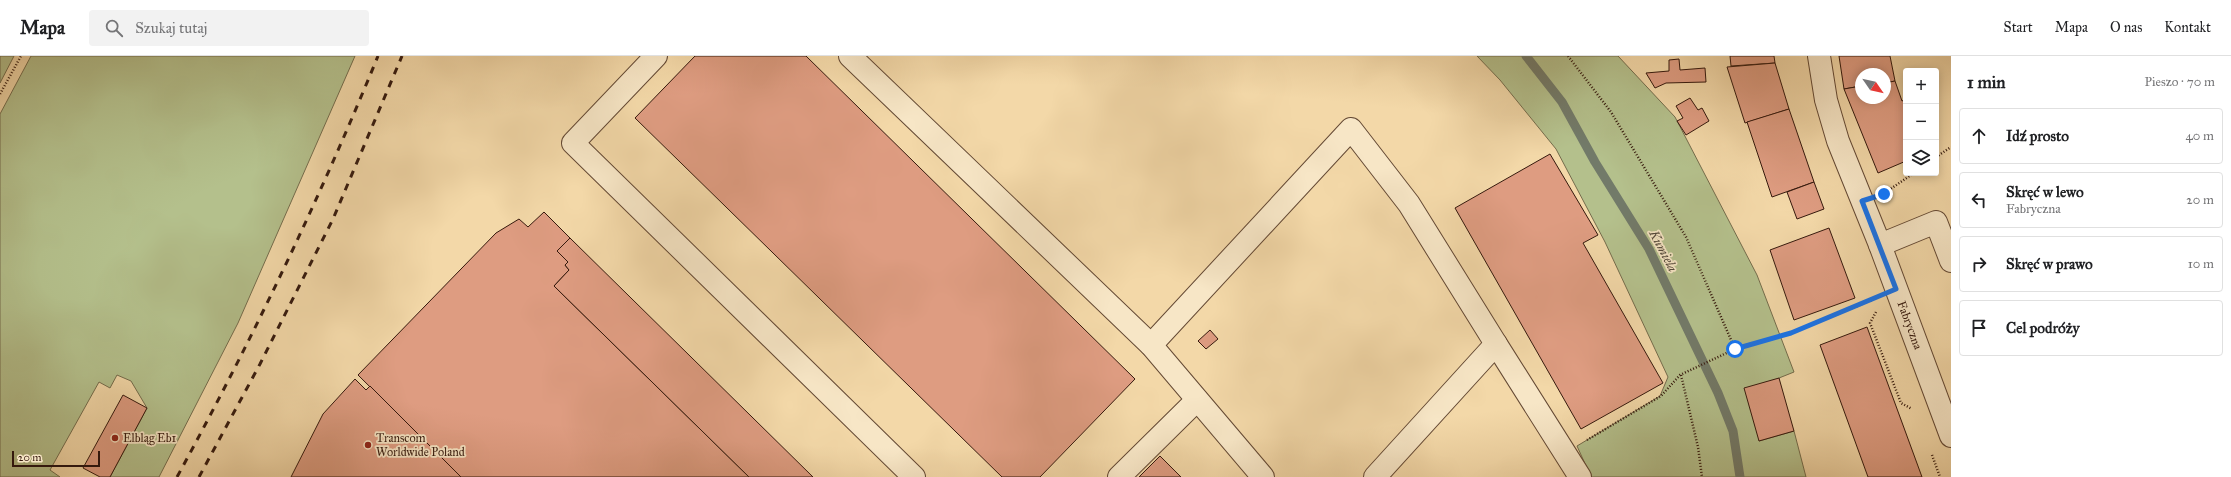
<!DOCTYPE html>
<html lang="pl">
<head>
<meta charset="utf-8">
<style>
	body { margin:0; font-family:"IM FELL Great Primer",serif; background:#f2f2f2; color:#202124 }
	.controls { position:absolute; right:12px; top:12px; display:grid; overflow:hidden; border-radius:4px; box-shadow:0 2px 10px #0003 }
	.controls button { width:36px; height:36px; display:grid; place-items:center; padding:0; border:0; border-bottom:1px solid #e0e0e0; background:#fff; color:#202124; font:20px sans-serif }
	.compass { position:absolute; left:1855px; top:12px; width:36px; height:36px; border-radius:50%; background:#fff; box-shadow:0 2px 10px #0003; rotate:124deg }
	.scale { position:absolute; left:12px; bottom:10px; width:88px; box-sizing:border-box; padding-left:4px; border:2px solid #35190d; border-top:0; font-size:11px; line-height:14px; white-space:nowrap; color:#35190d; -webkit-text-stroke:3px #f7e6c6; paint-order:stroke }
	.stop { position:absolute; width:12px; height:12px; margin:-9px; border:3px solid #1a73e8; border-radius:50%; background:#fff }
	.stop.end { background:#1a73e8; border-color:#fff; box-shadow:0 1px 4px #0008 }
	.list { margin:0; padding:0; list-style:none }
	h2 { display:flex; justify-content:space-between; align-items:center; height:52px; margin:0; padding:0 16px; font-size:17px }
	h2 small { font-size:13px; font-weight:400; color:#757577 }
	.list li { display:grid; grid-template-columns:26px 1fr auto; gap:12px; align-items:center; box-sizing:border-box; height:56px; margin:0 8px 8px; padding:0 8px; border:1px solid #e0e0e0; border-radius:4px }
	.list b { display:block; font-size:15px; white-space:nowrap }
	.list p { margin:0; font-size:13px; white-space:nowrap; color:#757577 }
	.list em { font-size:13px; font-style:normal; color:#757577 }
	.icon { flex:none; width:22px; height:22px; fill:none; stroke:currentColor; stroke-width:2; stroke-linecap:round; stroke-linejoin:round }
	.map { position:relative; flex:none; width:1951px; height:421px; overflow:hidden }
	header { display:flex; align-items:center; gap:24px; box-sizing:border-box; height:56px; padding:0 20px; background:#fff; border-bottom:1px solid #e0e0e0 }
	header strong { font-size:19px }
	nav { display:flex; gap:22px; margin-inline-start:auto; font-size:14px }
	.search { width:280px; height:36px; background:#f2f2f2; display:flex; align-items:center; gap:10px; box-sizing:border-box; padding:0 14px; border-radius:4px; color:#757577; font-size:15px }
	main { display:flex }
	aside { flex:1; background:#fff }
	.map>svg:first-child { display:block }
	.green { fill:#b4c08c; stroke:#746c4c }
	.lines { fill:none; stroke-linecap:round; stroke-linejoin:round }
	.stream { stroke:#727a69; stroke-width:9 }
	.building { fill:#de9c81; stroke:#35190d }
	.minor-casing { stroke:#644934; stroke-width:24 }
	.path { stroke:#35190d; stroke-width:2.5; stroke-dasharray:1 2; stroke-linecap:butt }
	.minor { stroke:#f7e6c6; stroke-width:22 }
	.rail { stroke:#35190d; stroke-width:3; stroke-dasharray:7 7; stroke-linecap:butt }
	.route { stroke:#1a73e8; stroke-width:5 }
	.poi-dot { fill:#8f2418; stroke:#f7e6c6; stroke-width:1.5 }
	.labels { text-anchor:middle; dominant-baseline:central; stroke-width:3.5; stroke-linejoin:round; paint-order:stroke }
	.street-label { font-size:12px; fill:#35190d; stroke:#f7e6c6 }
	.poi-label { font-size:12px; fill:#35190d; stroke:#f7e6c6; text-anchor:start }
	.water-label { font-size:13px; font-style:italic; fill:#54493b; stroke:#f7e6c6 }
</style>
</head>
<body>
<header>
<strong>Mapa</strong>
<div class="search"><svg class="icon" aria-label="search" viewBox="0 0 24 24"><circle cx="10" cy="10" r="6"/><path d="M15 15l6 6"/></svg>Szukaj tutaj</div>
<nav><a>Start</a><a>Mapa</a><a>O nas</a><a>Kontakt</a></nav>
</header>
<main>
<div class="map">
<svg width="1951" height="421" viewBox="0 0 1951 421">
	<rect width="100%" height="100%" fill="#f3d8a8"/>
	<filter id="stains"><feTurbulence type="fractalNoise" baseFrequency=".005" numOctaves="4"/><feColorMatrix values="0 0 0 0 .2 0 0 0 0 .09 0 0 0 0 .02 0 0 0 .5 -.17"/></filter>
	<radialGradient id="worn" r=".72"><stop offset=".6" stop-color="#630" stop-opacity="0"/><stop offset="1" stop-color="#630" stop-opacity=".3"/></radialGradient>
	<g class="green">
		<path d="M 0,0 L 14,0 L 0,27 Z"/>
		<path d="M 31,0 L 355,0 L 238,267 L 159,421 L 110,421 L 147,352 L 131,325 L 117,319 L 110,332 L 99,326 L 50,414 L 60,421 L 0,421 L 0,58 Z"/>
		<path d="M 1477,0 L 1618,0 L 1675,61 L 1757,219 L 1794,316 L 1779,322 L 1759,385 L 1794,375 L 1806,421 L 1591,421 L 1577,390 L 1660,340 L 1668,321 L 1605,186 L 1556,93 L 1500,24 Z"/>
	</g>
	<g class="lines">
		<path class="stream" d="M 1526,0 L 1562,46 L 1595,106 L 1649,193 L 1718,337 L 1733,375 L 1740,421"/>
	</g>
	<g class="building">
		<path d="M 695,0 L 806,0 L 1135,323 L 1040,421 L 1002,421 L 635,62 Z"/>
		<path d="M 1730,0 L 1774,0 L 1775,7 L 1731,10 Z"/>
		<path d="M 1839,0 L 1890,0 L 1895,25 L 1885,27 L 1885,18 L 1861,18 L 1861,30 L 1844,33 Z"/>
		<path d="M 1679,3 L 1680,14 L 1705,12 L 1706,26 L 1666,27 L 1655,32 L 1646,17 L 1669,15 L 1669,4 Z"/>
		<path d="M 1775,7 L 1789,53 L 1745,67 L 1727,11 Z"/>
		<path d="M 1895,25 L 1902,45 L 1906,43 L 1906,105 L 1878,117 L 1844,33 L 1861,30 L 1861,42 L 1885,42 L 1885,27 Z"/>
		<path d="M 1690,42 L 1698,54 L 1702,52 L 1709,65 L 1686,79 L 1677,65 L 1683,62 L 1676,50 Z"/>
		<path d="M 1789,53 L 1814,126 L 1772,141 L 1747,66 Z"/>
		<path d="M 1550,98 L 1598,179 L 1583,187 L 1663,327 L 1581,373 L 1455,152 Z"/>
		<path d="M 1814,126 L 1824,153 L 1797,163 L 1787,136 Z"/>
		<path d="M 544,156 L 570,182 L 557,195 L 568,206 L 565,209 L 569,214 L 554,230 L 749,421 L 461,421 L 358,319 L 496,177 L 519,163 L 528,171 Z"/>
		<path d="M 1829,172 L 1855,242 L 1794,264 L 1770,194 Z"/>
		<path d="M 570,182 L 813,421 L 749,421 L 554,230 L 569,214 L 565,209 L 568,206 L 557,195 Z"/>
		<path d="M 1867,271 L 1922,421 L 1868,421 L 1820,289 Z"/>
		<path d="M 1210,274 L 1218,283 L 1206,293 L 1198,285 Z"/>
		<path d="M 1779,322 L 1794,375 L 1759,385 L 1744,332 Z"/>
		<path d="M 355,323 L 366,334 L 370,330 L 461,421 L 291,421 L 323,358 Z"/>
		<path d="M 123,339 L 147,352 L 110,421 L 100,421 L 83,412 Z"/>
		<path d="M 1160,400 L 1181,421 L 1139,421 Z"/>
	</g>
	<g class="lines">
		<defs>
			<g id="minor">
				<path d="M 656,0 L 573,87 L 914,421"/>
				<path d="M 850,0 L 1151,289 L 1263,421"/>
				<path id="s1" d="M 1819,0 L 1826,44 L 1838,85 L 1880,189 L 1951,380"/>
				<path d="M 1880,189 L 1936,166 L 1951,205"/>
				<path d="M 1151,289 L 1351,73 L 1409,148 L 1496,288"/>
				<path d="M 1119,421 L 1197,344"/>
				<path d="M 1375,421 L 1496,288 L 1580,421"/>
			</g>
		</defs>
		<use href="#minor" class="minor-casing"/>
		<g class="path">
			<path d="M 1568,0 L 1611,56 L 1686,181 L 1735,293 L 1680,319 L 1661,340 L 1587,384"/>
			<path d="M 0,38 L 21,0"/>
			<path d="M 1936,101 L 1951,91"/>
			<path d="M 1886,136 L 1914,117"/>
			<path d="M 1876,256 L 1870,267 L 1901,347 L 1912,353"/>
			<path d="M 1735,293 L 1791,277 L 1872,244"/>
			<path d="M 1681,319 L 1698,391 L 1702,421"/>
			<path d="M 1932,399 L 1940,421"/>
		</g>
		<use href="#minor" class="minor"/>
		<g class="rail">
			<path d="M 177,421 C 252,284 319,144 378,0"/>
			<path d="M 199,421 L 260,308 L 333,163 L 402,0"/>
		</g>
	</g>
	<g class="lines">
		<path class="route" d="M 1735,293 L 1791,277 L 1896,233 L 1862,145 L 1884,138"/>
	</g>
	<g class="poi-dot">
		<circle cx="115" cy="382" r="4"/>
		<circle cx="368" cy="389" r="4"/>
	</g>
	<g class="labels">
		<g class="street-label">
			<text stroke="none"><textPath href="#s1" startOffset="285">Fabryczna</textPath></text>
		</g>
		<g class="poi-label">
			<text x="123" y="382">Elbląg Eb1</text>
			<text x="376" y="382">Transcom<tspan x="376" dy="14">Worldwide Poland</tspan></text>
		</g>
		<g class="water-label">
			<text transform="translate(1663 195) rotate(62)">Kumiela</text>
		</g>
	</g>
	<rect width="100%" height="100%" filter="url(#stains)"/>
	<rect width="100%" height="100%" fill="url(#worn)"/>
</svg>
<div class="controls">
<button>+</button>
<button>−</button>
<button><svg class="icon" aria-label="layers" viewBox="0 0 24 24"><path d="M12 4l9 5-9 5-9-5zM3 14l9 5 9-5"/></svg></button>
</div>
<svg class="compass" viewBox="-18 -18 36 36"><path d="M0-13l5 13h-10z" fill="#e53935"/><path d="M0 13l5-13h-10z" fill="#757577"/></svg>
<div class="scale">20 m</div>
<div class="stop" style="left:1735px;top:293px"></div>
<div class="stop end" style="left:1884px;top:138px"></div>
</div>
<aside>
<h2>1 min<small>Pieszo · 70 m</small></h2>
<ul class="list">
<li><svg class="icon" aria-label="ahead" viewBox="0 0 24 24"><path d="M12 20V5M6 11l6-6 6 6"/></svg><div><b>Idź prosto</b></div><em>40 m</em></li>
<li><svg class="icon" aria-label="left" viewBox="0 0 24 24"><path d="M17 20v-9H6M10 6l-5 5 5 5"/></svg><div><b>Skręć w lewo</b><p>Fabryczna</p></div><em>20 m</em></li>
<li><svg class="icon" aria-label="right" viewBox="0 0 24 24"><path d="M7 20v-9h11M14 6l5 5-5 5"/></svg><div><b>Skręć w prawo</b></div><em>10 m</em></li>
<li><svg class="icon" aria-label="arrive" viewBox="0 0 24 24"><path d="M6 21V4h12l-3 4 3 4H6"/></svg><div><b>Cel podróży</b></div></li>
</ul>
</aside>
</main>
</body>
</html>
